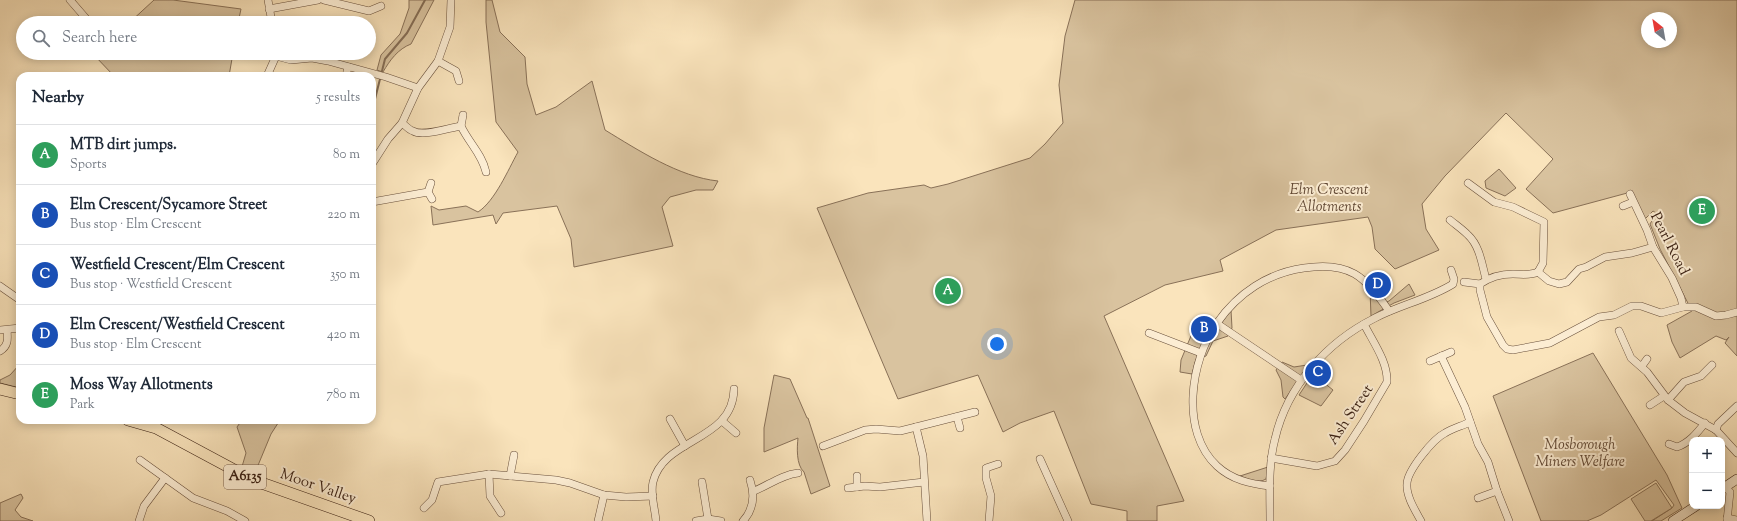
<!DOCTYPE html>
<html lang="en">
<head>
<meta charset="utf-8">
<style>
	body { margin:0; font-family:"Sorts Mill Goudy",serif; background:#f6f6f7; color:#1f2937 }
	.controls { position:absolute; right:12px; bottom:12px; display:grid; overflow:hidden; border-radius:8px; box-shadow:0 2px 10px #0003 }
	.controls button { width:36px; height:36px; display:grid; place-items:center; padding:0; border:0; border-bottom:1px solid #e0e1e3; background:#fff; color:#1f2937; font:20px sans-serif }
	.compass { position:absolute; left:1641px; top:12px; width:36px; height:36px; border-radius:50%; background:#fff; box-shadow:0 2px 10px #0003; rotate:329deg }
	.you { position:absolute; left:997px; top:344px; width:14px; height:14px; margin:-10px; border:3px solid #fff; border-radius:50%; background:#1a73e8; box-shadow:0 0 0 6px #1a73e833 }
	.badge { display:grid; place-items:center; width:26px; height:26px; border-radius:50%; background:#db2777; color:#fff; font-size:13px; font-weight:700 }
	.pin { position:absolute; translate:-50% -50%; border:2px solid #fff; box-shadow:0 1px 4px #0006 }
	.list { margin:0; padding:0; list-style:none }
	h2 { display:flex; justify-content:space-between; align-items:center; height:52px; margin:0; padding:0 16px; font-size:17px }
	h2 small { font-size:13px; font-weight:400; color:#747a83 }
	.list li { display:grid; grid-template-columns:26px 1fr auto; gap:12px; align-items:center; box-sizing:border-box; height:60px; padding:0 16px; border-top:1px solid #e0e1e3 }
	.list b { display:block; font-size:15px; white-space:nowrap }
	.list p { margin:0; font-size:13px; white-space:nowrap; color:#747a83 }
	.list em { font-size:13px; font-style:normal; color:#747a83 }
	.icon { flex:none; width:22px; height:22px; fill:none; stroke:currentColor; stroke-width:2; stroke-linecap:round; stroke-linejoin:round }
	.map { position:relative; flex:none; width:1737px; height:521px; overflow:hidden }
	.search { position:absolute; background:#fff; box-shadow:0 2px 10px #0003; left:16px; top:16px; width:360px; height:44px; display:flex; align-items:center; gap:10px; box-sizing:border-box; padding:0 14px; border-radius:22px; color:#747a83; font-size:15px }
	.panel { position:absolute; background:#fff; box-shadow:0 2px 10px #0003; left:16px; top:72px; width:360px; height:352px; border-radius:12px }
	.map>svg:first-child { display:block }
	.green { fill:#d9c39f; stroke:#897158; fill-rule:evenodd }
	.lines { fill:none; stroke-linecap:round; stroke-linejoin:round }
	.stream { stroke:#856d55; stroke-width:2 }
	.minor-casing { stroke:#69503c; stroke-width:8 }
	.secondary-casing { stroke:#391f12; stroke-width:10 }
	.primary-casing { stroke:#391f12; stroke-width:12 }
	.minor { stroke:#fcedd3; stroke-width:7 }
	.secondary { stroke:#fcedd3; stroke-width:9 }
	.primary { stroke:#fae4bc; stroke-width:11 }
	.labels { text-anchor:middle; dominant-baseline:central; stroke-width:4; stroke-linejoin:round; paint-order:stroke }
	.shield { fill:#fcedd3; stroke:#745d4c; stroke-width:1 }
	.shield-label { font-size:14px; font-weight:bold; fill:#391f12 }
	.park-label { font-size:15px; font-style:italic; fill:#614835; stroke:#fcedd3 }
	.street-label { font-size:15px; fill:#391f12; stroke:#fcedd3 }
</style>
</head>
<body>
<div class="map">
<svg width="1737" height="521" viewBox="0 0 1737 521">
	<rect width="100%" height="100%" fill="#fae4bc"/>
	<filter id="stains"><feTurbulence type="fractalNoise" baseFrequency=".005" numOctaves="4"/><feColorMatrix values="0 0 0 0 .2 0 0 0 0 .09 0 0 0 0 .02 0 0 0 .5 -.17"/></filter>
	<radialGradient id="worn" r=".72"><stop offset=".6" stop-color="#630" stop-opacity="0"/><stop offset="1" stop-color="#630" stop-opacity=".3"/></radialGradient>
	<g class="green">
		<path d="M 154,0 L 173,0 L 241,9 L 238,23 L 129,23 Z"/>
		<path d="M 409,0 L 434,0 L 411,44 C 398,49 390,60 383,72 L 377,70 L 381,55 L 400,34 L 409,8 Z"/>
		<path d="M 486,0 L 492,0 L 500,32 L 525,57 L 527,84 L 536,115 L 556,107 L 592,81 L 605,130 C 638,150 679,177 718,181 L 713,190 L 696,190 L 670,197 L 662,207 L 673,246 L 574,267 L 571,239 L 557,206 L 503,213 L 496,224 L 493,215 L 433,225 L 431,206 L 439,210 L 466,206 L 478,212 C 495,201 508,170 518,152 L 496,122 L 486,22 Z"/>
		<path d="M 1075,0 L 1737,0 L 1737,356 L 1725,343 L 1729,337 L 1726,340 L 1716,336 L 1680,358 L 1672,342 L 1667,325 L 1692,311 L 1660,249 L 1650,224 L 1653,219 L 1659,215 L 1653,211 L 1645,219 L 1631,192 L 1553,213 L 1526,189 L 1553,159 L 1506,113 L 1445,176 L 1422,204 L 1426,229 L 1439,250 L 1395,269 L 1375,249 L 1372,227 L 1368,217 L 1276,230 L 1220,260 L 1223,271 L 1165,285 L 1104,316 L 1184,501 L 1157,506 L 1157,521 L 1127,521 L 1127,511 L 1091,504 L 1054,411 L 1020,423 L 1003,432 L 978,375 L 898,399 L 817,208 L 868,193 L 924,185 L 931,188 L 948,184 L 1030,158 L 1045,144 L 1063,123 L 1059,85 L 1065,36 ZM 1647,18 L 1671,18 L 1671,42 L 1647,42 Z"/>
		<path d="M 96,53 L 233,53 L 229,76 L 114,76 L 94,55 Z"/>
		<path d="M 1499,169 L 1516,188 L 1505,196 L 1486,188 L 1485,181 Z"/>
		<path d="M 1409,284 L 1415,295 L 1394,303 L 1371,316 L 1370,290 L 1381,304 L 1389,301 Z"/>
		<path d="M 1231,310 L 1232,328 L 1228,336 L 1213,341 L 1206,356 L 1196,359 L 1192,374 L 1180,372 L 1181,360 L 1193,331 L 1211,338 Z"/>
		<path d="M 1593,353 L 1667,475 L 1682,508 L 1661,521 L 1652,521 L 1672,508 L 1674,505 L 1656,480 L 1601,515 L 1587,521 L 1541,521 L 1493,396 Z"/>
		<path d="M 1282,362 L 1294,367 L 1307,365 L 1307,368 L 1285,399 L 1283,397 L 1281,380 L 1276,370 Z"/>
		<path d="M 20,364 L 20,388 L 0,383 L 0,380 L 10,375 Z"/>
		<path d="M 1313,374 L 1333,390 L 1321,406 L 1299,395 Z"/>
		<path d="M 774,375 L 790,379 L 807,418 L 808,418 L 830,486 L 811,494 L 804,472 C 796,465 797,447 798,438 L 764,452 L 764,428 Z"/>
		<path d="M 242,420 L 280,420 L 271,434 L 254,475 L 241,470 L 246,453 L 237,427 Z"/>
		<path d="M 1268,467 L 1266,479 C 1258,484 1248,479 1240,476 Z"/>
		<path d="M 1656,483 L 1672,508 L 1651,521 L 1645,521 L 1631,499 Z"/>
		<path d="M 21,494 L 23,498 L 15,510 L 21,517 L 33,521 L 0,521 L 0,503 Z"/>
	</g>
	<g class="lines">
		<path class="stream" d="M 372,102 L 375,99 L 385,59 L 407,33 L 425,0"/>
		<defs>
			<g id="minor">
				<path d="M 70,0 L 90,23"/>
				<path d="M 268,0 L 272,23"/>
				<path d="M 324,0 L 369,11 L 381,6"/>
				<path d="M 269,9 L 318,0"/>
				<path d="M 276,56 L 291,60 L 312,58 L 328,61 L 386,77 L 418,88"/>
				<path d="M 438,61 L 456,71 L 459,81"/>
				<path d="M 267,76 L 276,56 L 276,53"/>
				<path d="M 346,76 L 348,67"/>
				<path d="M 402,123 C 406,126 409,130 413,131 C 423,137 448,128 461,126 C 469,143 482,154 486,172"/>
				<path d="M 461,126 L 463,115"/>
				<path d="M 372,164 L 388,139 L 402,123 L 418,88 L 438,61 L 450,27 L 451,0"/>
				<path d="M 1468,183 L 1494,202 L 1513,207 L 1544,222 L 1543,263 L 1538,272"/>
				<path d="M 428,192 L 431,183"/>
				<path d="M 1630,194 L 1647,230 L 1653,247 L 1672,278 L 1681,298 L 1683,307"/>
				<path d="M 372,202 L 428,192 L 432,199"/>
				<path d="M 1623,206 L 1633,202"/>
				<path d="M 1450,220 C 1456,225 1462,229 1468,235 C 1480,246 1482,265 1486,279"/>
				<path d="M 1538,272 C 1529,276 1522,274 1513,274 C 1501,274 1490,277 1480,284 L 1480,290 L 1487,317 L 1503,345 L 1507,349 L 1513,350 L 1550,343 L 1599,317 L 1614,315 L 1632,306 L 1641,306 L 1661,313 L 1683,307 L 1696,307 L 1716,316 L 1726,315 L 1737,312"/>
				<path d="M 1538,272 L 1549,281 L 1559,284 L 1567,282 L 1579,269 L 1586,267 L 1605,257 L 1632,253 L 1653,247"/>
				<path d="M 1464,282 L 1480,284"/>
				<path d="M 0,286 L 20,300"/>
				<path d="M 1216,323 L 1301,380"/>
				<path d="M 0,330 L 20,328"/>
				<path d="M 1619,331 L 1631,358 L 1647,372 L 1668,400 L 1685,413 L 1716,430 L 1737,453"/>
				<path d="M 1149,333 L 1201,353"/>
				<path d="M 0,351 C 8,346 8,340 7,330"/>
				<path d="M 1441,356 L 1465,407 L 1478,444 L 1488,462 L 1497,491 L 1509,521"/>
				<path d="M 1430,361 L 1451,352"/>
				<path d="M 1642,366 L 1647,359"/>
				<path d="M 1668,400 L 1684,382 L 1701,376 L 1712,365"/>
				<path d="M 1650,405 L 1664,396"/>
				<path d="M 957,417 L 960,428"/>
				<path d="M 670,419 L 685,446"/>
				<path d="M 722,421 L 736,433"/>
				<path d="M 1716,430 L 1718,424 L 1737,406"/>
				<path d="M 1669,444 L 1677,447 C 1689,443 1697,433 1705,423"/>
				<path d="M 823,446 L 865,430 L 876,429 L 900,431 L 916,427"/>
				<path d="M 1271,458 L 1317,466 L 1335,461 L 1345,450 L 1364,421 L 1387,382 C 1388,362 1373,342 1364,324"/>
				<path d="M 1040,459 L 1068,521"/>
				<path d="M 140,460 L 193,498 L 227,511 L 245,521"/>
				<path d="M 489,474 L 490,496 L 501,513"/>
				<path d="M 510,476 L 514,455"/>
				<path d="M 857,476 L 857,487"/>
				<path d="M 702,482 L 708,519"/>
				<path d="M 1270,486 C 1251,484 1232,480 1217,466 C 1180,432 1190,361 1217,323 C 1238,293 1268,273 1304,268 C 1349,261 1365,276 1389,311"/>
				<path d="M 1725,487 L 1730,492 L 1727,521"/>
				<path d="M 848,488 L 865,486 L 880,487 L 924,482"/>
				<path d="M 754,491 C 769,485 781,475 798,473"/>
				<path d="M 1478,498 L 1497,491"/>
				<path d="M 424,508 L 432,500 L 438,482 L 489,474 L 556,480 L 570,483 L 604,495 L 626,497 L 653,496"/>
				<path d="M 1727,518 L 1737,520"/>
				<path d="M 139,521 L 144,506 L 165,478"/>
				<path d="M 598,521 L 604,495"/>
				<path d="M 656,521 C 655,508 650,494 653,482 C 664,437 733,442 734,389"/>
				<path d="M 696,521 L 708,519 L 721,521"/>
				<path d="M 743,521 C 754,509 755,495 750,480"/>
				<path d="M 927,521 L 923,456 L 916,427 L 975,412"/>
				<path d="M 989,521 L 991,496 L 986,478 L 986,468 L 998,464"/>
				<path d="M 1270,521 C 1270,494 1268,465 1275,439 C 1287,386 1327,342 1375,318 C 1400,305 1429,299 1453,284 L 1454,279 L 1451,270"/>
				<path d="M 1421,521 C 1415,510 1406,496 1407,484 C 1407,471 1433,439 1445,433 C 1453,428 1462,426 1470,422"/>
			</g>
			<g id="secondary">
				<path d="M 1722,489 L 1737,479"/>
				<path d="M 1673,521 L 1696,506"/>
			</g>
			<g id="primary">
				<path d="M 0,389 L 20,394"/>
				<path d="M 128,420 L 156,428 L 253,480 L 369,521"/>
			</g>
		</defs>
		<use href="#minor" class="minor-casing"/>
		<use href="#secondary" class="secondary-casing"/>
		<use href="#primary" class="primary-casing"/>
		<use href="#minor" class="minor"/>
		<use href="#secondary" class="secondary"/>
		<use href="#primary" class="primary"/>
	</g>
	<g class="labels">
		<rect class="shield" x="224" y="465" width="42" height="24" rx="3"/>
		<g class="shield-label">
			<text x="245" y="477">A6135</text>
		</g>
		<g class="park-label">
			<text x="1329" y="190">Elm Crescent<tspan x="1329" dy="17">Allotments</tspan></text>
			<text x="1580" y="445">Mosborough<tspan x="1580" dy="17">Miners Welfare</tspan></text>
		</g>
		<g class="street-label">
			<text transform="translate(1669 244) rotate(63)">Pearl Road</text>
			<text transform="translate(1351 415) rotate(-56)">Ash Street</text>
			<text transform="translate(318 487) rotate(19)">Moor Valley</text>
		</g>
	</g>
	<rect width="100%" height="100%" filter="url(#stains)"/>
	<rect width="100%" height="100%" fill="url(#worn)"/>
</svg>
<div class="controls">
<button>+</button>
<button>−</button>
</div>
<svg class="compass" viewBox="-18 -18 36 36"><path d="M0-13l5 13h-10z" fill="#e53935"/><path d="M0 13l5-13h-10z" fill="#747a83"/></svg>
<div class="you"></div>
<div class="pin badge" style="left:948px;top:291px;background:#2e9e5b">A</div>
<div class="pin badge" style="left:1204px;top:329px;background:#1a4fb4">B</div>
<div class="pin badge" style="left:1318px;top:373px;background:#1a4fb4">C</div>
<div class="pin badge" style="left:1378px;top:285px;background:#1a4fb4">D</div>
<div class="pin badge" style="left:1702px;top:211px;background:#2e9e5b">E</div>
<div class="search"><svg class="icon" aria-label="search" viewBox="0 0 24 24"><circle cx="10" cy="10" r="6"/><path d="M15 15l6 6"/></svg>Search here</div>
<section class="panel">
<h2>Nearby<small>5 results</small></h2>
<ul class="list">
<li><span class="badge" style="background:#2e9e5b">A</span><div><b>MTB dirt jumps.</b><p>Sports</p></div><em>80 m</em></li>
<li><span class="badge" style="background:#1a4fb4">B</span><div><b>Elm Crescent/Sycamore Street</b><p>Bus stop · Elm Crescent</p></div><em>220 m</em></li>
<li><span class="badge" style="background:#1a4fb4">C</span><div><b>Westfield Crescent/Elm Crescent</b><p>Bus stop · Westfield Crescent</p></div><em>350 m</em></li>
<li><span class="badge" style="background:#1a4fb4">D</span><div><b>Elm Crescent/Westfield Crescent</b><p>Bus stop · Elm Crescent</p></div><em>420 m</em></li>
<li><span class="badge" style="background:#2e9e5b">E</span><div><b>Moss Way Allotments</b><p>Park</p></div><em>780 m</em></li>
</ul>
</section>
</div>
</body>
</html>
